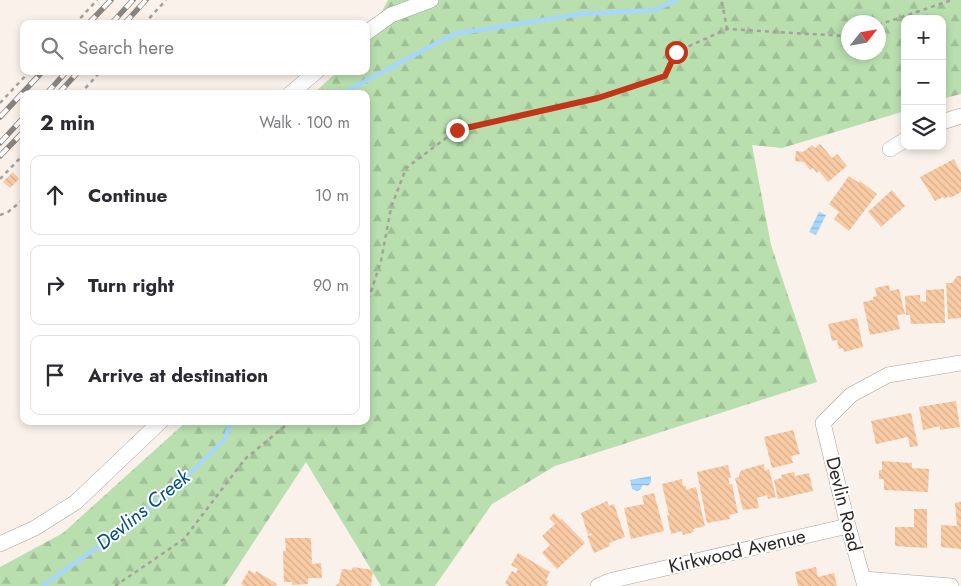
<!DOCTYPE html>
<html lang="en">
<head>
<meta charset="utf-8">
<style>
	body { margin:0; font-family:Jost,sans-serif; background:#f2f2f3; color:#2b2b33 }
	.controls { position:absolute; right:15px; top:15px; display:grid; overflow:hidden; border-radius:10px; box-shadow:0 2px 8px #0003 }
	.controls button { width:45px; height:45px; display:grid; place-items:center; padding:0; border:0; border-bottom:1px solid #e1e1e2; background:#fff; color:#2b2b33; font:25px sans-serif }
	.compass { position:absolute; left:841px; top:15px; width:45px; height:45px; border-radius:50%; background:#fff; box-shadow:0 2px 8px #0003; rotate:59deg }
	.stop { position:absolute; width:15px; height:15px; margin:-11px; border:4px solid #c13618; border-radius:50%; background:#fff }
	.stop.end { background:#c13618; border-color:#fff; box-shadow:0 1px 5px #0008 }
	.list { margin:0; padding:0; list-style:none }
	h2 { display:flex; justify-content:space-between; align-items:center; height:65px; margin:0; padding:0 20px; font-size:21px }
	h2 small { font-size:16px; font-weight:400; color:#7c7c81 }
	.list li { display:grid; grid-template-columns:32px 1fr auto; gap:15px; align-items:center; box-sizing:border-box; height:80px; margin:0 10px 10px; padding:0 10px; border:1px solid #e1e1e2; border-radius:10px }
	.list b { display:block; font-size:19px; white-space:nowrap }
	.list em { font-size:16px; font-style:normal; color:#7c7c81 }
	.icon { flex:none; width:28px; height:28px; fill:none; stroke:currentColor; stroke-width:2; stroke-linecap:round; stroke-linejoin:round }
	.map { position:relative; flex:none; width:961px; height:586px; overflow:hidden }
	.search { position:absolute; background:#fff; box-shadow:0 2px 8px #0003; left:20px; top:20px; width:350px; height:55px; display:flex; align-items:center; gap:12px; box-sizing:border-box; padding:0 18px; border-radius:10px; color:#7c7c81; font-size:19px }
	.panel { position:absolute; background:#fff; box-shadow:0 2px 8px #0003; left:20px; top:90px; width:350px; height:335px; border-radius:10px }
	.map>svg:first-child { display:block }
	.forest { fill:url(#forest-firs); fill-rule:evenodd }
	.water { fill:url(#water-rules) }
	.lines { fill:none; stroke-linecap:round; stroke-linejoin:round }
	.stream { stroke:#a7d7fc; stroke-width:4.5 }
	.building { fill:url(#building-back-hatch) }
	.street-casing { stroke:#aaa39d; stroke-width:16 }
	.path { stroke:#a6a09b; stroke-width:2.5; stroke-dasharray:4 4; stroke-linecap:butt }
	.street { stroke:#fff; stroke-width:15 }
	.rail-casing { stroke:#8a8480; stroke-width:5.5 }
	.rail { stroke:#fff; stroke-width:4; stroke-dasharray:11; stroke-linecap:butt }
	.route { stroke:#c13618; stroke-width:6 }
	.labels { text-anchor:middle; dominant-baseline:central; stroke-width:4; stroke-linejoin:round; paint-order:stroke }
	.street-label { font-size:19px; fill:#2b2826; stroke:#fff }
	.water-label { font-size:20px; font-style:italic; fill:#034f7a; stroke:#fff }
</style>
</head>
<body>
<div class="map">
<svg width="961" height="586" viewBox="0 0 961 586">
	<defs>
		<pattern id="forest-firs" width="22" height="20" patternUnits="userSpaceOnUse" patternTransform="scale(1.25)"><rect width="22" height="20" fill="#b9dfaf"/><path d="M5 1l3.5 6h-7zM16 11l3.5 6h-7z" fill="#9fbf96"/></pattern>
		<pattern id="water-rules" width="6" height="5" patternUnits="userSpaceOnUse" patternTransform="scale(1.25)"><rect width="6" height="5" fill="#a7d7fc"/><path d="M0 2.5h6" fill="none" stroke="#90b9d8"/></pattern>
		<pattern id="building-back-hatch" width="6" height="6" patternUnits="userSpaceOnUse" patternTransform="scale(1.25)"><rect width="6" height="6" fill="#f9cba5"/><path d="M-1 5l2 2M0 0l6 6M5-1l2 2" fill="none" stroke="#d6ae8e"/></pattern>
	</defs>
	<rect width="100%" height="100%" fill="#f9f1ea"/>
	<path class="forest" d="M 388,0 L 961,0 L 961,94 L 942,99 L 942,19 L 905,19 L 905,111 L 782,148 L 752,145 L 771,245 L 817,382 L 555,466 L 492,504 L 435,586 L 381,586 L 306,462 L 225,586 L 0,586 L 0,567 L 63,533 L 187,421 L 366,421 L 366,94 L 313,94 L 338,71 L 366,71 L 366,42 ZM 848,22 L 878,22 L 878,52 L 848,52 Z"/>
	<g class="water">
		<path d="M 819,212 L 826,215 L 816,235 L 809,232 Z"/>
		<path d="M 651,476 L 651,482 L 648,486 L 643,485 L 640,490 L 637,491 L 632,489 L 630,480 Z"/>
	</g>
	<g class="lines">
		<g class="stream">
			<path d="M 341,94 L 454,34 L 580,14 L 655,10 L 676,0"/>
			<path d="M 42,586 L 111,538 L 181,482 L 225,439 L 231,421"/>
		</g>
	</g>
	<g class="building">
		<path d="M 820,144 L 832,158 L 837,154 L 847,166 L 828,182 L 819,171 L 817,173 L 813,168 L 810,170 L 804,162 L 795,161 L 796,151 L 803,152 L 812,145 L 815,148 Z"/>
		<path d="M 954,159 L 961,173 L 961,192 L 950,198 L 949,196 L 944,199 L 943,197 L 935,201 L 920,177 Z"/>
		<path d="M 13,172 L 19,179 L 10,188 L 3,182 Z"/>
		<path d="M 849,176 L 859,183 L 860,181 L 877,194 L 849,231 L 834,219 L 839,212 L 829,204 Z"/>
		<path d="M 892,190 L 905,206 L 881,227 L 868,212 Z"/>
		<path d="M 957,276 L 961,276 L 961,318 L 948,319 L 946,283 L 952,283 Z"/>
		<path d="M 889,285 L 890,291 L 899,289 L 905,314 L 897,315 L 900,329 L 870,335 L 863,302 L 873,300 L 873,297 L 877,296 L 875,288 Z"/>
		<path d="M 944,289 L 945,323 L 911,324 L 910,315 L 906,315 L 905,296 L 920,295 L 920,301 L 926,302 L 926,290 Z"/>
		<path d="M 857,318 L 863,347 L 844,352 L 843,348 L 839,349 L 837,340 L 832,341 L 828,324 Z"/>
		<path d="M 956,401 L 960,427 L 940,430 L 940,426 L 923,430 L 919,407 Z"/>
		<path d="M 911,413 L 918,446 L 910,447 L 908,437 L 876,444 L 871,421 Z"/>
		<path d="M 793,430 L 800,454 L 791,456 L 793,463 L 772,468 L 764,437 Z"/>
		<path d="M 882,461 L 912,463 L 912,468 L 929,469 L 928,492 L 884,490 L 884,479 L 879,479 L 879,470 L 882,470 Z"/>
		<path d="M 764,464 L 765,471 L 769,469 L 776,497 L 768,499 L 767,495 L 757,498 L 759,508 L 743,510 L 735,478 L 739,477 L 739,474 L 742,470 Z"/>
		<path d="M 728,465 L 731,478 L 728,478 L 730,485 L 732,484 L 738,513 L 729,515 L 730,519 L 707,523 L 697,472 Z"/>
		<path d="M 794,472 L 795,476 L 809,473 L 813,491 L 778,499 L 774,480 L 782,478 L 781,475 Z"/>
		<path d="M 682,479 L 683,486 L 686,486 L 686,490 L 696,487 L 705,526 L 693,529 L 694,532 L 683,535 L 682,531 L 671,534 L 667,515 L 669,515 L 662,484 Z"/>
		<path d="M 654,493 L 664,531 L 631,539 L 624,508 L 644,504 L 642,496 Z"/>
		<path d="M 607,501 L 609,506 L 614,504 L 625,537 L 609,543 L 610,546 L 594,553 L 587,536 L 592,535 L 591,533 L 588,535 L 581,513 Z"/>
		<path d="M 961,502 L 961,549 L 941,547 L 941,525 L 957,526 L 955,503 Z"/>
		<path d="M 914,509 L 927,509 L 927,548 L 895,546 L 895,527 L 914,527 Z"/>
		<path d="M 554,513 L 560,520 L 562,519 L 585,543 L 557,569 L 542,553 L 550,545 L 542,536 L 555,524 L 549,518 Z"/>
		<path d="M 285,538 L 311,538 L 312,564 L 321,563 L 322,578 L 308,578 L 308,584 L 292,585 L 292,582 L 284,582 L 283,551 L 286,551 Z"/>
		<path d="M 518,553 L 550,572 L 546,580 L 549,581 L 546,586 L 509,586 L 505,583 L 512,571 L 516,573 L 518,569 L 511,565 Z"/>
		<path d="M 353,567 L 373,570 L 371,586 L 335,586 L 339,583 L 342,569 L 352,570 Z"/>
		<path d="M 816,567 L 818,577 L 834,573 L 837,586 L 798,586 L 795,572 Z"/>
		<path d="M 249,570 L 255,574 L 256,571 L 277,584 L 276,586 L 244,586 L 241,584 Z"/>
	</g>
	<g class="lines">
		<defs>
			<g id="street">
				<path d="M 366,33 L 391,15 L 431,0"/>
				<path d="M 290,94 L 317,71"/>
				<path d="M 942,122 L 961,116"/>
				<path d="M 890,149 L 905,140"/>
				<path d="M 0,544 L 35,528 L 76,502 L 161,421"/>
				<path d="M 864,579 L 951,586"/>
				<path d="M 598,586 L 609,581 L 848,526"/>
				<path d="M 865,586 L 848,526 L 823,423 L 851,395 L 888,375 L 961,363"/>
			</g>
		</defs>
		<use href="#street" class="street-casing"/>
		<g class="path">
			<path d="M 722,2 L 727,29"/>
			<path d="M 75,24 L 97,0"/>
			<path d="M 144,24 L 166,0"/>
			<path d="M 878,25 L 952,0"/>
			<path d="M 80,94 L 101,71"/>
			<path d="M 0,103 L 30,71"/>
			<path d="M 0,179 L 24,154"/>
			<path d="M 0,215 L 8,212 L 24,199"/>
			<path d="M 366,307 L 381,261 L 391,208 L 406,168 L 457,130 L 597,98 L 665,76 L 676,52 L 727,29 L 844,36 L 848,35"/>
			<path d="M 115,586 L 184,539 L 245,459 L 291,421"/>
		</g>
		<use href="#street" class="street"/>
		<defs>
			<g id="rail">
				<path d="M 88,24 L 111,0"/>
				<path d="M 111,24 L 133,0"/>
				<path d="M 124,24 L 146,0"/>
				<path d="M 46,94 L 67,71"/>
				<path d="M 58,94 L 79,71"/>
				<path d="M 0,117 L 43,71"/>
				<path d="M 0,143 L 24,117"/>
				<path d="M 0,156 L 24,131"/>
			</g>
		</defs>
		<use href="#rail" class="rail-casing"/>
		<use href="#rail" class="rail"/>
	</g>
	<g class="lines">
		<path class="route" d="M 457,130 L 598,98 L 665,76 L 676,52"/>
	</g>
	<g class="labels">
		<g class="street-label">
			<text transform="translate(844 504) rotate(76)">Devlin Road</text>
			<text transform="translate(737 551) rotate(-13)">Kirkwood Avenue</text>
		</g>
		<g class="water-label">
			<text transform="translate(143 510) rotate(-39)">Devlins Creek</text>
		</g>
	</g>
</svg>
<div class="controls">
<button>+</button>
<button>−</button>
<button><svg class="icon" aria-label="layers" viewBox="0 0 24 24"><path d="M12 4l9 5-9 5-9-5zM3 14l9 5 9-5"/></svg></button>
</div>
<svg class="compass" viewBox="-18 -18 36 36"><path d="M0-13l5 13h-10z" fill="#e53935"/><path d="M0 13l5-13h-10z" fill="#7c7c81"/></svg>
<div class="stop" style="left:676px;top:52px"></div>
<div class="stop end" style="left:457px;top:130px"></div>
<div class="search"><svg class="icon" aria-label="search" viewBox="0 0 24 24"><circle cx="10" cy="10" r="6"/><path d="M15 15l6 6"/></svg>Search here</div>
<section class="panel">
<h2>2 min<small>Walk · 100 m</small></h2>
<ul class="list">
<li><svg class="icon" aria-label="ahead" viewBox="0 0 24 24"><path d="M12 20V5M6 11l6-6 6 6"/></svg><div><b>Continue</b></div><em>10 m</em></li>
<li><svg class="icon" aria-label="right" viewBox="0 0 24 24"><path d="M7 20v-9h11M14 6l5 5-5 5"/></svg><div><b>Turn right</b></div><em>90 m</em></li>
<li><svg class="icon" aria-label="arrive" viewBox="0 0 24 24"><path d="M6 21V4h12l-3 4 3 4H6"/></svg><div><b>Arrive at destination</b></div></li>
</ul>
</section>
</div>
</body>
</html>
